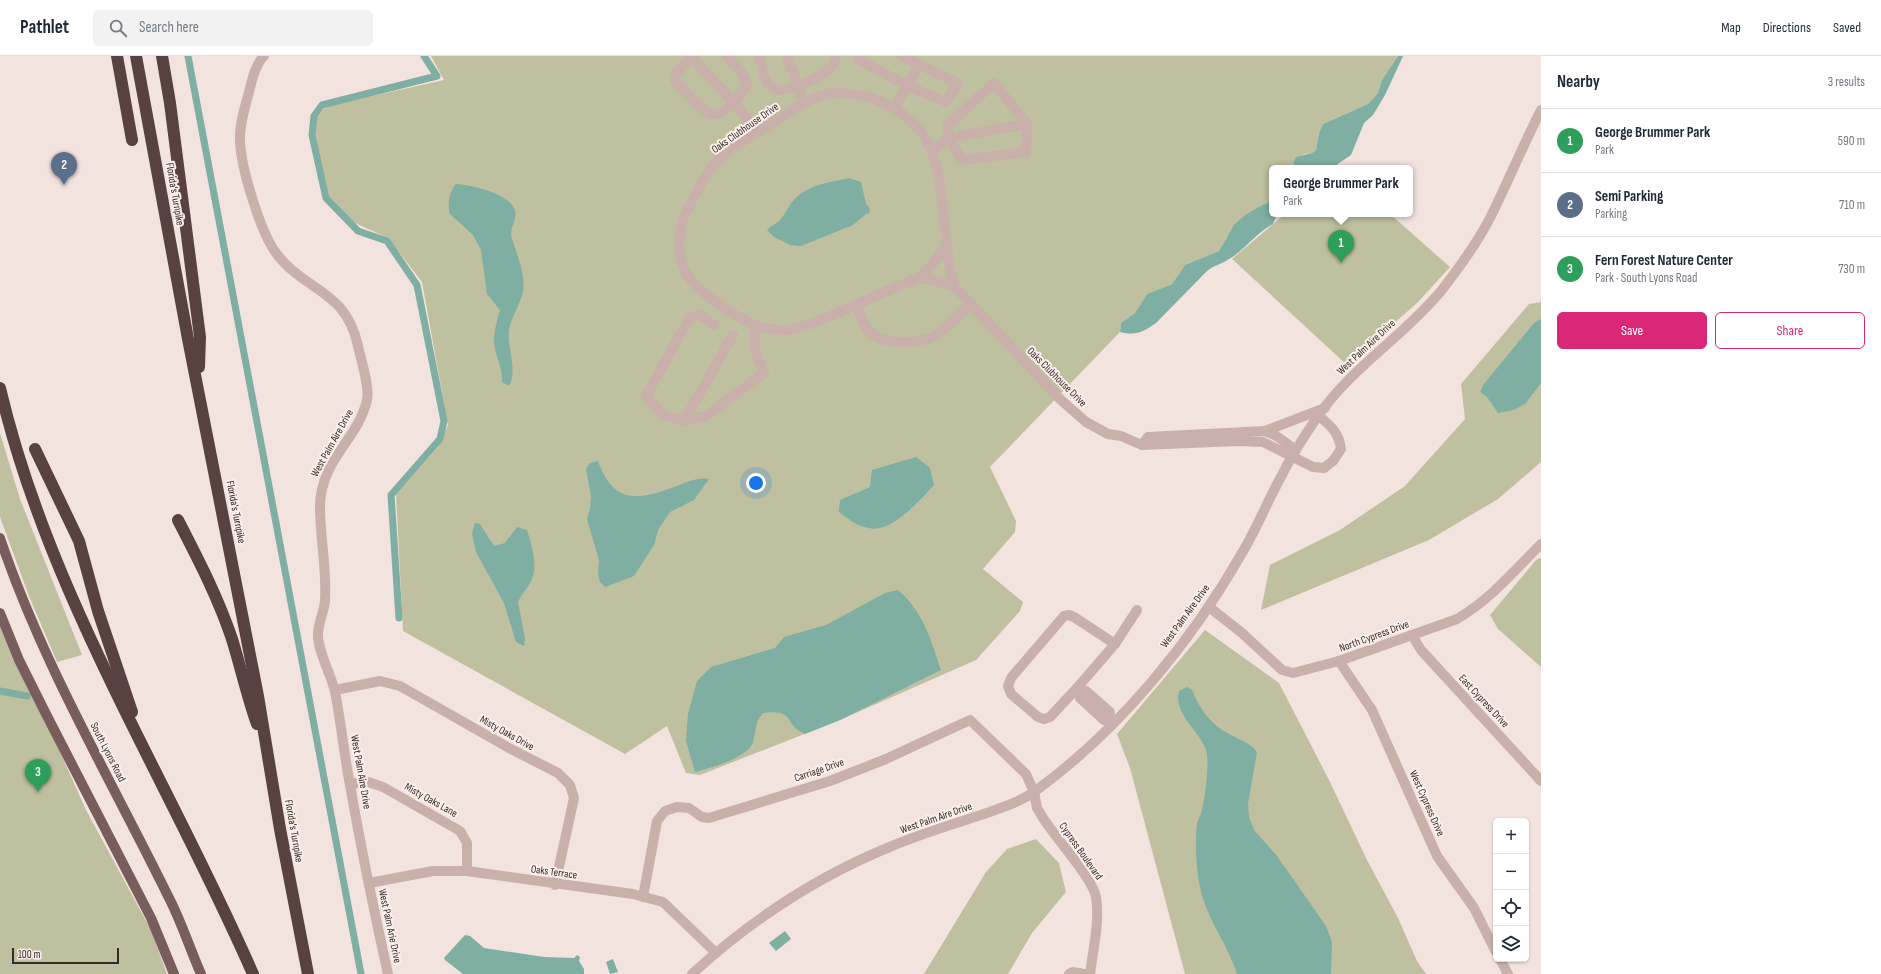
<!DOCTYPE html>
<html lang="en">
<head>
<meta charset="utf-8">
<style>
	body { margin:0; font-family:"Sofia Sans Condensed",sans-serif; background:#f2f2f3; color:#1f2937 }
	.controls { position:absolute; right:12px; bottom:12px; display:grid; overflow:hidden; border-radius:6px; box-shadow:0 1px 3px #0004 }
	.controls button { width:36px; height:36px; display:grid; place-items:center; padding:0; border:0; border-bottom:1px solid #e0e1e3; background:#fff; color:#1f2937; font:20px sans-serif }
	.scale { position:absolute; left:12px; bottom:10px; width:107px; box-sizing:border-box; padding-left:4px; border:2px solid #382a2a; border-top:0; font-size:11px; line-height:14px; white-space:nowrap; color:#382a2a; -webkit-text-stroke:3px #f9efeb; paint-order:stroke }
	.you { position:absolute; left:756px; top:427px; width:14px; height:14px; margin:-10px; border:3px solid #fff; border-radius:50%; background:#1a73e8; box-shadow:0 0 0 6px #1a73e833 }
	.badge { display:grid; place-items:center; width:26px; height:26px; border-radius:50%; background:#db2777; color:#fff; font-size:13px; font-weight:700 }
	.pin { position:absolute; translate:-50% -33px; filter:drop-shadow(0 1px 2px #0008) }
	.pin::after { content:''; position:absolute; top:21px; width:14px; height:12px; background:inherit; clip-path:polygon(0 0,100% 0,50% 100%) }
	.popup { position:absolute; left:1269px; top:109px; width:144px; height:52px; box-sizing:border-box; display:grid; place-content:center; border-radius:6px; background:#fff; filter:drop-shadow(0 1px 3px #0005); font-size:13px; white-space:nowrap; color:#747a83 }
	.popup b { font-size:15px; color:#1f2937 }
	.popup::after { content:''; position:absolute; left:50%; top:100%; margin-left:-8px; border:8px solid transparent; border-top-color:#fff }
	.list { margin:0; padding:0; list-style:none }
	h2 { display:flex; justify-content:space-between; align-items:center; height:52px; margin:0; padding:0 16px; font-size:17px }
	h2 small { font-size:13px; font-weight:400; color:#747a83 }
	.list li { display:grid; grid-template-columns:26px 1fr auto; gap:12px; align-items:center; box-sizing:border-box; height:64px; padding:0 16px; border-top:1px solid #e0e1e3 }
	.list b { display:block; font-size:15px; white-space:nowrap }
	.list p { margin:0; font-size:13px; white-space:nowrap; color:#747a83 }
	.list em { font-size:13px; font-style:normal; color:#747a83 }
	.actions { display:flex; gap:8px; padding:12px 16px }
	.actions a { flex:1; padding:9px 0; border:1px solid #db2777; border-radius:6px; text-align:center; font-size:14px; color:#db2777 }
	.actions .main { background:#db2777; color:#fff }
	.icon { flex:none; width:22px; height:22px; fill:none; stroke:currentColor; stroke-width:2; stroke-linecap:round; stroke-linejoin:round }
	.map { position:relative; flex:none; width:1541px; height:918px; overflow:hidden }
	header { display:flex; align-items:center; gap:24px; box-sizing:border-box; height:56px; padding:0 20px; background:#fff; border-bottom:1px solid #e0e1e3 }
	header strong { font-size:19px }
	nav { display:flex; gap:22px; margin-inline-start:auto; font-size:14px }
	.search { width:280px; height:36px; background:#f2f2f3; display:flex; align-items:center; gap:10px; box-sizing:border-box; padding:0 14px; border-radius:6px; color:#747a83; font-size:15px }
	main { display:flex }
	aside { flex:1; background:#fff }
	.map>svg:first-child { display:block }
	.green { fill:#bfc09f }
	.water { fill:#7faea2 }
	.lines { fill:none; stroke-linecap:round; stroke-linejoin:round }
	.canal { stroke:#7faea2; stroke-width:7 }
	.minor { stroke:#cab0ab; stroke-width:10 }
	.major { stroke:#795d5c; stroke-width:10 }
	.highway { stroke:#584241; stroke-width:12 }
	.labels { text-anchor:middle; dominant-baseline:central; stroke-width:4; stroke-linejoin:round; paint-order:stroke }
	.street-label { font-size:11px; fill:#382a2a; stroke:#f9efeb }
</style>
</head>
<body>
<header>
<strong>Pathlet</strong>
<div class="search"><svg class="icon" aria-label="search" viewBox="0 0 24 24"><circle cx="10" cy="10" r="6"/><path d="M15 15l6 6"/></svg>Search here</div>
<nav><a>Map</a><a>Directions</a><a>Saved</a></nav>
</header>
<main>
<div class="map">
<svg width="1541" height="918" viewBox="0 0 1541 918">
	<rect width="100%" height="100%" fill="#f2e3df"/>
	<g class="green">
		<path d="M 431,0 L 1398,0 L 1382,24 L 1378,37 L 1368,48 L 1323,68 L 1319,77 L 1316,94 L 1312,97 L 1304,98 L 1293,107 L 1296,112 L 1272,112 L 1272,145 L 1258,151 L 1245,159 L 1227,181 L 1219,195 L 1185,209 L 1172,228 L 1147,238 L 1135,257 L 1121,267 L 1120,276 L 990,411 L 1016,465 L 1015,476 L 983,513 L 1023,546 L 1020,555 L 976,604 L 840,664 L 700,719 L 686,717 L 667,670 L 625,698 L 403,575 L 396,438 L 438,391 L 448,369 L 422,226 L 388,182 L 355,167 L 329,140 L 315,79 L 316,63 L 324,53 L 332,49 L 444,24 Z"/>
		<path d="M 1285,158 L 1390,158 L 1450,211 L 1418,246 L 1347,309 L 1232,203 Z"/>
		<path d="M 1541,246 L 1541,406 L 1498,443 L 1429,484 L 1261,554 L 1270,509 L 1340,474 L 1405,430 L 1465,363 L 1461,328 L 1529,248 Z"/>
		<path d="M 0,377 L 20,443 L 82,599 L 57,606 L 29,540 L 0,461 Z"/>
		<path d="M 1541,502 L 1541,611 L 1498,573 L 1490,559 L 1536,504 Z"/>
		<path d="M 0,552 L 19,604 L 86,754 L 151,874 L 167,918 L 0,918 Z"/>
		<path d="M 1205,574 L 1279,627 L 1330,726 L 1367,804 L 1398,862 L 1417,905 L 1426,918 L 1185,918 L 1130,712 L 1117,678 Z"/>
		<path d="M 1036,783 L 1059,807 L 1066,836 L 1032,877 L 1008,918 L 924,918 L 986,816 L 1007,793 Z"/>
	</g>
	<g class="water">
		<path d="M 1398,0 L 1403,0 L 1385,39 L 1373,59 L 1364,67 L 1351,99 L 1332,112 L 1296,112 L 1293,107 L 1296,101 L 1312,97 L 1316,94 L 1319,77 L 1323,68 L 1368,48 L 1378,37 L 1382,24 Z"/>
		<path d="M 849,122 L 861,126 L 866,148 L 869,151 L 870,157 L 866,158 L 853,169 L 801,190 L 790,189 L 774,181 L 767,174 C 770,170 775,169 779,165 C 785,159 788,151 793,145 C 808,128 828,127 849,122 Z"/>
		<path d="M 456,128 C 471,129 509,137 515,154 C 518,164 508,173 512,183 C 517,199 526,219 523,236 C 520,249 511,261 509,274 C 507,292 518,314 509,330 L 502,326 C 503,313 497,304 495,292 C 492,280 497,266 500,254 L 487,238 L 481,194 L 473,179 L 450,158 C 447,150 449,135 456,128 Z"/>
		<path d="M 1272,145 L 1272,158 L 1277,158 L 1273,168 C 1256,177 1245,194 1229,203 C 1222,208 1214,209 1207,215 L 1156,267 C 1143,276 1136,280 1120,276 L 1121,267 L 1135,257 L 1147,238 L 1172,228 L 1185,209 L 1219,195 L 1234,169 L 1245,159 L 1258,151 Z"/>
		<path d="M 1541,263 L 1541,327 L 1525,348 L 1514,354 L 1498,357 L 1487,341 L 1480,336 L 1484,328 L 1534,267 Z"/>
		<path d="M 916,401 L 930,412 L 934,429 C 921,443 891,478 869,472 C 857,470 848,463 839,456 L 840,444 L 870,431 L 872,414 Z"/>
		<path d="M 598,405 C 614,450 639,444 677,430 C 688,426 697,421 709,423 L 694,444 L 670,456 L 658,474 L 654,489 L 634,520 L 605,531 L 600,526 L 598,519 L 599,504 L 587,463 L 590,453 L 591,440 L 586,413 L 590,407 Z"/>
		<path d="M 475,467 L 480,468 L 494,490 L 505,487 L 517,471 L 527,474 C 532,490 539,512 530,527 C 526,534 521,539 518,546 L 525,582 L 524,590 L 516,586 L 504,547 L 476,496 L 472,478 Z"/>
		<path d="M 898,534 C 923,555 931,584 941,614 L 840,664 L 805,678 C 782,668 797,653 763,657 C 755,665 756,676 753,686 C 748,702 710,712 695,716 L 686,685 L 688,658 L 697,625 L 711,611 L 775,592 L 784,581 L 826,569 L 885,537 Z"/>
		<path d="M 1187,631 L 1192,634 C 1199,652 1211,669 1229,678 C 1240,684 1249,686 1257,696 L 1248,748 L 1249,761 L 1254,774 L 1277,800 L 1326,870 L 1332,886 L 1331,918 L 1237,918 C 1226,883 1203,860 1198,820 C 1196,803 1195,785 1197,768 C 1198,763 1201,759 1202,754 C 1205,741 1210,705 1206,694 C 1199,674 1173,658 1179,635 Z"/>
		<path d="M 785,875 L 791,883 L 776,895 L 769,887 Z"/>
		<path d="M 465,879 L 470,880 L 484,892 L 544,901 L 574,902 L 577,899 L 580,901 L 579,905 L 584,913 L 584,918 L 463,918 L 445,904 L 444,902 Z"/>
		<path d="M 613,903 L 618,916 L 610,918 L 606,906 Z"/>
	</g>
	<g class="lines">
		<g class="canal">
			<path d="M 188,0 L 361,918"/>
			<path d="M 399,562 L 391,439 L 440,383 L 444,365 L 417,229 L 387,185 L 358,175 L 326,142 L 312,79 L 314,60 L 322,49 L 437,20 L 424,0"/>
			<path d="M 0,635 L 27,640"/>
		</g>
		<g class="minor">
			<path d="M 264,0 C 255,9 252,24 249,36 C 245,51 239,69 240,85 C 241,112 260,175 276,197 C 305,236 346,233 358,290 C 361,304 370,332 367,344 C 358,384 320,404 320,451 C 320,482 327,513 325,545 C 324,556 318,567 318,579 C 318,596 331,618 335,636 C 341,666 344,698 350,729 C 361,792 374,855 388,918"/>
			<path d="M 694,0 L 676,17 L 674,22 L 676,26 C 710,60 713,76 747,29 L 742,17 L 727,0"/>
			<path d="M 759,0 C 763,13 764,33 780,34 C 796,32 834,19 836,0"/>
			<path d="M 787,0 L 804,47"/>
			<path d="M 859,0 L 857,3 L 908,30 L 946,46 L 958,27 L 901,0"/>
			<path d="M 692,2 L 734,46 L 758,76"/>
			<path d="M 994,27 L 1027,68 L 1026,96 L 962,104 L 949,82 L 948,69 Z"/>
			<path d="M 894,51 L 908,30 L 918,9"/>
			<path d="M 932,94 L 949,82 L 1027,68"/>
			<path d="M 918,222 L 931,210 L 946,190"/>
			<path d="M 955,231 C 939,185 950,114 921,76 C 901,50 866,36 834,37 C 811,39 790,56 771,68 C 754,79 734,89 719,103 C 708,113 702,126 695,139 C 691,147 686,155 683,163 C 681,168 681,173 680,178 C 676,212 689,227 716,246 C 737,261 759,276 787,274 C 804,272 820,264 835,258 C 863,246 890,233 918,222 L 934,224 L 955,231 L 1061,344 L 1086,366 L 1108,378 L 1121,380 L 1142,389 L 1238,385 L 1263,386 L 1313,411 L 1324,412 L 1333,405 L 1341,393 C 1339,377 1331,370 1319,360"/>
			<path d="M 856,249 C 860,257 863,268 868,274 C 883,290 918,289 936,279 C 948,272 959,258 970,248"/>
			<path d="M 714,269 L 700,259 L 690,261 L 646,340 L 663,359 L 684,365 L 706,360 L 764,317 L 755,293 L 755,270"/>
			<path d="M 684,365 L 733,279"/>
			<path d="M 1265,375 L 1325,352"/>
			<path d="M 1142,389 L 1148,381 L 1265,375 L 1275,379 L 1296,394"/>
			<path d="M 1209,551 L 1242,577 L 1282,614 L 1293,617 L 1339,605 L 1457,563 C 1490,544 1515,514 1541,488"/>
			<path d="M 1412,579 L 1421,594 L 1541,725"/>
			<path d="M 1339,605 L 1372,654 L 1437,800 L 1474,852 L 1496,896"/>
			<path d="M 1077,632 L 1050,661 L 1044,663 L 1038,661 L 1011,638 L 1008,630 L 1011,622 L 1064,560 L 1069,559 L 1074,561 L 1115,588"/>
			<path d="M 335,634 L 380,625 L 400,630 L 509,692 L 558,717 L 570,729 L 574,742 L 555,829"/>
			<path d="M 1081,637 L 1077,632 L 1115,588 L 1137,554"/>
			<path d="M 1081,637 L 1080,642 L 1104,664 L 1109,662"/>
			<path d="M 1081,637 L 1086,635 L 1110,656 L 1109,662"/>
			<path d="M 350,728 L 368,726 L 383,731 L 460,775 L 467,787 L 467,815"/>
			<path d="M 369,827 L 433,815 L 467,815 L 633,838 L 663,846 L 716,897"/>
			<path d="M 643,841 L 657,765 L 665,755 L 677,751 L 689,752 L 702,761 L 709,762 L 830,725 L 886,703 L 970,664 L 1026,718 L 1034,736 L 1037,752 L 1043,762 C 1055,781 1093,823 1096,841 C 1100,866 1093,893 1090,918"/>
			<path d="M 1500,903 L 1508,918"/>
			<path d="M 692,918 C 751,864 818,820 892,790 C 921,778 951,769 981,759 C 1001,752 1021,746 1038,733 C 1121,672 1191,586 1242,497 C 1257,472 1268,444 1282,419 C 1292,398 1305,379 1318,360 C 1353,310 1404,280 1441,235 C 1459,212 1477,187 1490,162 C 1508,126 1523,89 1541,54"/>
			<path d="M 1069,918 L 1073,916 L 1084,918"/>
		</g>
		<g class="major">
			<path d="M 0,482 C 43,610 113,727 172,848 C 183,871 191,895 201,918"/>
			<path d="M 0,557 L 19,604 L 46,658 L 151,862 L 174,918"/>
		</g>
		<g class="highway">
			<path d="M 117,0 L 132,84"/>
			<path d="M 136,0 L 188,283 L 258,640 L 280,773 L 308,918"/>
			<path d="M 162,0 L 170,47 L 200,281 L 199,311"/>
			<path d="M 0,332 C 49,541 168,723 253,918"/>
			<path d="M 35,393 L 79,485 L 98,555 L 132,656"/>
			<path d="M 178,464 C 198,503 218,541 232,583 C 241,612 247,640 257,668"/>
		</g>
	</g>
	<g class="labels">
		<g class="street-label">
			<text transform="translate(745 72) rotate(-35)">Oaks Clubhouse Drive</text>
			<text transform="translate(175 138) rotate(80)">Florida's Turnpike</text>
			<text transform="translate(1366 291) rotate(-43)">West Palm Aire Drive</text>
			<text transform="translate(1057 321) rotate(45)">Oaks Clubhouse Drive</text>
			<text transform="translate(332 387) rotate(-61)">West Palm Aire Drive</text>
			<text transform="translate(236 456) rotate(79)">Florida's Turnpike</text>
			<text transform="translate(1185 560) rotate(-54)">West Palm Aire Drive</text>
			<text transform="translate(1374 580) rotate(-20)">North Cypress Drive</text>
			<text transform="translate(1484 645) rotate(47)">East Cypress Drive</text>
			<text transform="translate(507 677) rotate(29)">Misty Oaks Drive</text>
			<text transform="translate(108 696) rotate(63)">South Lyons Road</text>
			<text transform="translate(819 714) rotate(-19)">Carriage Drive</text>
			<text transform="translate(361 716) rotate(80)">West Palm Aire Drive</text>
			<text transform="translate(431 744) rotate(29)">Misty Oaks Lane</text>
			<text transform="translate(1427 747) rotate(66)">West Cypress Drive</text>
			<text transform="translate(936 762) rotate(-19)">West Palm Aire Drive</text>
			<text transform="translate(294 775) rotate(80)">Florida's Turnpike</text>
			<text transform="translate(1081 795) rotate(55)">Cypress Boulevard</text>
			<text transform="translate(554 816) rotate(8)">Oaks Terrace</text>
			<text transform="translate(390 870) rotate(78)">West Palm Arie Drive</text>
		</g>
	</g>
</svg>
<div class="controls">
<button>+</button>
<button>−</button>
<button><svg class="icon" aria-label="locate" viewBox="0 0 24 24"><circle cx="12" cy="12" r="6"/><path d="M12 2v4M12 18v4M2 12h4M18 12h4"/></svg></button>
<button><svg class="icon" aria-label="layers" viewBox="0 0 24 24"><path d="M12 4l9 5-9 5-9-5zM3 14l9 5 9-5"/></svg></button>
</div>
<div class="scale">100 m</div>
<div class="you"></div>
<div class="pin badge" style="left:1341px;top:207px;background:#2e9e5b">1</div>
<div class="popup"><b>George Brummer Park</b>Park</div>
<div class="pin badge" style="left:64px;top:129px;background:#5c6f8a">2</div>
<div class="pin badge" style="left:38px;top:736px;background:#2e9e5b">3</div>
</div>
<aside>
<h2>Nearby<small>3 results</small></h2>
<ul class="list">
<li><span class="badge" style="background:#2e9e5b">1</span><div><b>George Brummer Park</b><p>Park</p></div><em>590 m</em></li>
<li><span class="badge" style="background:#5c6f8a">2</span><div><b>Semi Parking</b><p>Parking</p></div><em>710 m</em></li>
<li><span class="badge" style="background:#2e9e5b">3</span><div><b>Fern Forest Nature Center</b><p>Park · South Lyons Road</p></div><em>730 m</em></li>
</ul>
<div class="actions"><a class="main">Save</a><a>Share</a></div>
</aside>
</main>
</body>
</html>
